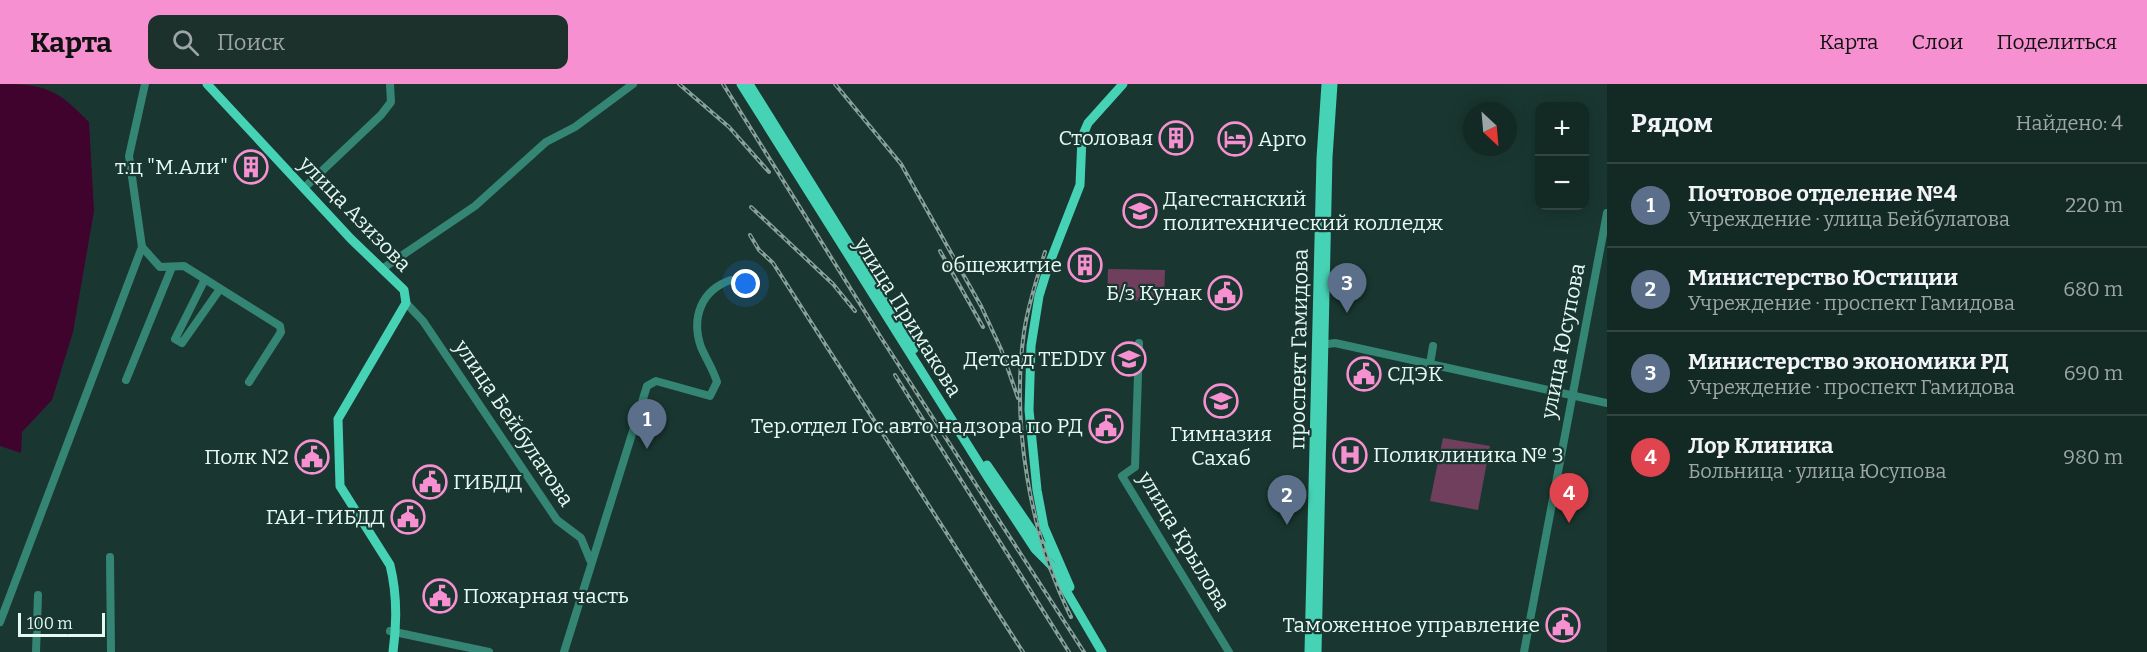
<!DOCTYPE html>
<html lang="ru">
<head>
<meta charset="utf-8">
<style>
	body { margin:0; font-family:Bitter,serif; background:#1c312c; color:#f1f3f6 }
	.controls { position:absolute; right:18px; top:18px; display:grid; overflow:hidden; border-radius:12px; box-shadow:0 3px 15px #0003 }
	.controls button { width:54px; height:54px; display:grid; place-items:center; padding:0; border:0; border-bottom:2px solid #324541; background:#132924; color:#f1f3f6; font:30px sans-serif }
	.compass { position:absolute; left:1463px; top:18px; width:54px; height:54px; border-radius:50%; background:#132924; box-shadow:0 3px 15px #0003; rotate:154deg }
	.scale { position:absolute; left:18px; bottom:15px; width:87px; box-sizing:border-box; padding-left:6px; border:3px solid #e7f9f3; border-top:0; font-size:16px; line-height:21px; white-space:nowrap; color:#e7f9f3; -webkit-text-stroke:4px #193730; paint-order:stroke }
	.you { position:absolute; left:746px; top:200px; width:21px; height:21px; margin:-15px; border:4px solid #fff; border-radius:50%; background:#1a73e8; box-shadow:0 0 0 9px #1a73e833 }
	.badge { display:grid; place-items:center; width:39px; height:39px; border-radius:50%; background:#f690d0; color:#fff; font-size:20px; font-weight:700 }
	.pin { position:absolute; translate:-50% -50px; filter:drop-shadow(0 2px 3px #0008) }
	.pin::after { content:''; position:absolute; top:32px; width:21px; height:18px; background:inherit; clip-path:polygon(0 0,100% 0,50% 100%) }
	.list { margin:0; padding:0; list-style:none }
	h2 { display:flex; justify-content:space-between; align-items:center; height:78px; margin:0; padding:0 24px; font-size:26px }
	h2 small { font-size:20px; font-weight:400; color:#9da6a6 }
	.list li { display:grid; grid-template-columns:39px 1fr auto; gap:18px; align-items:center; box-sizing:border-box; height:84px; padding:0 24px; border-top:2px solid #324541 }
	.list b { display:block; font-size:22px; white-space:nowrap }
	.list p { margin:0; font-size:20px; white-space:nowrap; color:#9da6a6 }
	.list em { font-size:20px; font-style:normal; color:#9da6a6 }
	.icon { flex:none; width:33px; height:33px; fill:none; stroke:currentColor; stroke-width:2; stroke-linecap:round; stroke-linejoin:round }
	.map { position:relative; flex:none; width:1607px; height:568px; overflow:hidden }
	header { display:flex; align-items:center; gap:36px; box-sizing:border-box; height:84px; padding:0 30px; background:#f690d0; color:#111 }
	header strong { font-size:28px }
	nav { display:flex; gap:33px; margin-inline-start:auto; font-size:21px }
	.search { width:420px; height:54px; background:#1c312c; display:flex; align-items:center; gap:15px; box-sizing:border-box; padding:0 21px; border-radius:12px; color:#9da6a6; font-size:22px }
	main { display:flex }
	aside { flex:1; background:#132924 }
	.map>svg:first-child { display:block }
	.green { fill:#713f5e }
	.water { fill:#3f032e }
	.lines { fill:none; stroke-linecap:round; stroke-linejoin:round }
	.minor { stroke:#348573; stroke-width:8 }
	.major { stroke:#46d2b5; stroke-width:9 }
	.rail-casing { stroke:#8aa19b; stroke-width:4 }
	.rail { stroke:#193730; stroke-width:1.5; stroke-dasharray:4.5; stroke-linecap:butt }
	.labels { text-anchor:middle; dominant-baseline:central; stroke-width:4.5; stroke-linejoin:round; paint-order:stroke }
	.poi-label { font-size:21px; fill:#e7f9f3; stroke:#193730; text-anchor:end }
	.street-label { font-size:21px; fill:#e7f9f3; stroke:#193730 }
</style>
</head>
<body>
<header>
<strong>Карта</strong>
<div class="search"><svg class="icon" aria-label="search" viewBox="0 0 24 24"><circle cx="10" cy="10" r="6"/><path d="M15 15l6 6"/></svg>Поиск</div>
<nav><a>Карта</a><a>Слои</a><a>Поделиться</a></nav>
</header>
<main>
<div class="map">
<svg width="1607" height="568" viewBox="0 0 1607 568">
	<rect width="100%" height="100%" fill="#193730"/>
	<g class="green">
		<path d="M 1108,185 L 1165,186 L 1164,217 L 1107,216 Z"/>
		<path d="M 1443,354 L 1490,362 L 1478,426 L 1430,417 Z"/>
	</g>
	<path class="water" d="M 0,0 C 45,0 57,5 89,38 L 94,127 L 73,248 L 52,316 L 22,348 L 21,369 L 0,362 Z"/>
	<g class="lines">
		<g class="minor">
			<path d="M 145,0 L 129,72 L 142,163 L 160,183 L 184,182 L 280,242 L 281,248 L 249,298"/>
			<path d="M 304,104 L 381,31 L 391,18 L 390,0"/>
			<path d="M 382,185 L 475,122 L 546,58 L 575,43 L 633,0"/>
			<path d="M 205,195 L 175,255 L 182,259 L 220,205"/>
			<path d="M 406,219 L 423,237 L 557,436 L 581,454 L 590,476"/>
			<path d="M 1139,259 L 1135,383 L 1122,392 L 1229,568"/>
			<path d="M 1321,261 L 1335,259 L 1607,319"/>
			<path d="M 1430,280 L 1433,262"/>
			<path d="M 126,296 L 172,183"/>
			<path d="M 110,473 L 111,568"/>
			<path d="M 0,538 L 142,163"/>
			<path d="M 390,547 L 489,568"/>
			<path d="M 36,568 L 38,511"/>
			<path d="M 564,568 L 647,302 L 656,297 L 710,312 L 717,298 C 713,285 706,275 701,263 C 691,234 701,206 731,196"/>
			<path d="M 1524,568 L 1607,129"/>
		</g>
		<g class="major">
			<path d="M 207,0 L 351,155 L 404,206 L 406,219 L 338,335 L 340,402 L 390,481 C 397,509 397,539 393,568"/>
			<path d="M 741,0 L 989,395 L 1035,465 L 1051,481 L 1102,568"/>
			<path d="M 749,0 L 914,265"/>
			<path d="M 987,381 L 1042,461 L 1056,473"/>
			<path d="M 1070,503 L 1044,443 L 1037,406 L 1029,326 L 1031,262 L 1039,212 L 1048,183 L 1080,101 L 1082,53 L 1088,39 L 1123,0"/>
			<path d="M 1309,568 L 1321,74 L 1326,0"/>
			<path d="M 1317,568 L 1328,73 L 1333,0"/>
		</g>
		<defs>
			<g id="rail">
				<path d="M 679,0 L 729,43 L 769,88"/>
				<path d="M 723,0 L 880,252 L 1084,568"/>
				<path d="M 835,0 L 901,80 L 981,222 L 1001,265 L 1018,314"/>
				<path d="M 751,123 L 833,200 L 855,227"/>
				<path d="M 750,151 L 759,166 L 773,179 L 1023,568"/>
				<path d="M 940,167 L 983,243"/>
				<path d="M 1045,168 C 1037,194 1028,221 1024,248 C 1011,340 1030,450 1071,533"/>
				<path d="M 895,291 L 1069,568"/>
			</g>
		</defs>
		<use href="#rail" class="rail-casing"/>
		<use href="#rail" class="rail"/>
	</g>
	<defs>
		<symbol id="building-ring" viewBox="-11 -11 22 22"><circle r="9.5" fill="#193730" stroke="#f690d0" stroke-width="1.5"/><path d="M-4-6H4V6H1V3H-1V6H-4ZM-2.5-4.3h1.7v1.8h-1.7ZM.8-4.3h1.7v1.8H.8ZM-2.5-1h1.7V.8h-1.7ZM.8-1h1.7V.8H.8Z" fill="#f690d0"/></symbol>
		<symbol id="hotel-ring" viewBox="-11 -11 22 22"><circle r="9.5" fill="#193730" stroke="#f690d0" stroke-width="1.5"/><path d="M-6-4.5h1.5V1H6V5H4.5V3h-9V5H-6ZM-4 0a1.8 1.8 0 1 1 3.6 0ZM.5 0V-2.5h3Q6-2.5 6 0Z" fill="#f690d0"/></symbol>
		<symbol id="university-ring" viewBox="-11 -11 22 22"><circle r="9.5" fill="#193730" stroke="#f690d0" stroke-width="1.5"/><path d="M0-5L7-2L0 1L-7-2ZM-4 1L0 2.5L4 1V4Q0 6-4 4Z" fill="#f690d0"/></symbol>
		<symbol id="civic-ring" viewBox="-11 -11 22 22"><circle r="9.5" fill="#193730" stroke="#f690d0" stroke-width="1.5"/><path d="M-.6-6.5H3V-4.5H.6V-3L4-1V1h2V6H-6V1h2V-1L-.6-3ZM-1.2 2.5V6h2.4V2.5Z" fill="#f690d0"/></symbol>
		<symbol id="school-ring" viewBox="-11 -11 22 22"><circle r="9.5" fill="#193730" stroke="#f690d0" stroke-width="1.5"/><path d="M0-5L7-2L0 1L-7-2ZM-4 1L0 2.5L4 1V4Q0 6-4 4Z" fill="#f690d0"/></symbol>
		<symbol id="hospital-ring" viewBox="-11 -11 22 22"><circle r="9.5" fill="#193730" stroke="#f690d0" stroke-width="1.5"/><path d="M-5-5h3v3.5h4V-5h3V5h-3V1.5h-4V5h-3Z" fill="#f690d0"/></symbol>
	</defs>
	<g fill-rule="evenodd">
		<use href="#building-ring" x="1157" y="35" width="38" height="38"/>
		<use href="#hotel-ring" x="1216" y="36" width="38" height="38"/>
		<use href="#building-ring" x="232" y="64" width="38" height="38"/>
		<use href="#university-ring" x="1121" y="108" width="38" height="38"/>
		<use href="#building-ring" x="1066" y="162" width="38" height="38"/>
		<use href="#civic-ring" x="1206" y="190" width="38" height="38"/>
		<use href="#school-ring" x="1110" y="256" width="38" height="38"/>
		<use href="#civic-ring" x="1345" y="271" width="38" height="38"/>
		<use href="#school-ring" x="1202" y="298" width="38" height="38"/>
		<use href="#civic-ring" x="1087" y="323" width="38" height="38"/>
		<use href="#hospital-ring" x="1331" y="352" width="38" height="38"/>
		<use href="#civic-ring" x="293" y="354" width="38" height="38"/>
		<use href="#civic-ring" x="411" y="379" width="38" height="38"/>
		<use href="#civic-ring" x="389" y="414" width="38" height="38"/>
		<use href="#civic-ring" x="421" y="493" width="38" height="38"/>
		<use href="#civic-ring" x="1544" y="522" width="38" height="38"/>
	</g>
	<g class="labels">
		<g class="poi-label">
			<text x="1153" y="54">Столовая</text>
			<text x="1258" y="55" text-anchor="start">Арго</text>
			<text x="228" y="83">т.ц "М.Али"</text>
			<text x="1163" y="115" text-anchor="start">Дагестанский<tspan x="1163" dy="24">политехнический колледж</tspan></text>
			<text x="1062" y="181">общежитие</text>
			<text x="1202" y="209">Б/з Кунак</text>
			<text x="1106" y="275">Детсад TEDDY</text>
			<text x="1387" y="290" text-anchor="start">СДЭК</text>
			<text x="1083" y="342">Тер.отдел Гос.авто.надзора по РД</text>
			<text x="1221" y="350" text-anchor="middle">Гимназия<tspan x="1221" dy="24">Сахаб</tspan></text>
			<text x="1373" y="371" text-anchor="start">Поликлиника № 3</text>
			<text x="289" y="373">Полк N2</text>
			<text x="453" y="398" text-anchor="start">ГИБДД</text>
			<text x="385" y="433">ГАИ-ГИБДД</text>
			<text x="463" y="512" text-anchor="start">Пожарная часть</text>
			<text x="1540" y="541">Таможенное управление</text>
		</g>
		<g class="street-label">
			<text transform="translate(355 130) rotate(46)">улица Азизова</text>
			<text transform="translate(908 233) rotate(58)">улица Примакова</text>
			<text transform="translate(1563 257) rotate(-79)">улица Юсупова</text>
			<text transform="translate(1299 265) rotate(-89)">проспект Гамидова</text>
			<text transform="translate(514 339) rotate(56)">улица Бейбулатова</text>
			<text transform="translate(1184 457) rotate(59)">улица Крылова</text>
		</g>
	</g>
</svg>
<div class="controls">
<button>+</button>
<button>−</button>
</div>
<svg class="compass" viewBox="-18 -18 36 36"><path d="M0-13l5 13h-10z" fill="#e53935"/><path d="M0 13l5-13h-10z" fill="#9da6a6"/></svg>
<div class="scale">100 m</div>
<div class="you"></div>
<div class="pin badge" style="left:647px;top:365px;background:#5c6f8a">1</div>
<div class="pin badge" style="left:1287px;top:441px;background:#5c6f8a">2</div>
<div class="pin badge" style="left:1347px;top:229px;background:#5c6f8a">3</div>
<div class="pin badge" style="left:1569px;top:439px;background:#e0444e">4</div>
</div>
<aside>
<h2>Рядом<small>Найдено: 4</small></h2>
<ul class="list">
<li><span class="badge" style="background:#5c6f8a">1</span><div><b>Почтовое отделение №4</b><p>Учреждение · улица Бейбулатова</p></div><em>220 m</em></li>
<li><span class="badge" style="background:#5c6f8a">2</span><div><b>Министерство Юстиции</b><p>Учреждение · проспект Гамидова</p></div><em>680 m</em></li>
<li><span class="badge" style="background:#5c6f8a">3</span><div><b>Министерство экономики РД</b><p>Учреждение · проспект Гамидова</p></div><em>690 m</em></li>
<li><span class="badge" style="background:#e0444e">4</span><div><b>Лор Клиника</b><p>Больница · улица Юсупова</p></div><em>980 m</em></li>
</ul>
</aside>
</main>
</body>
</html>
